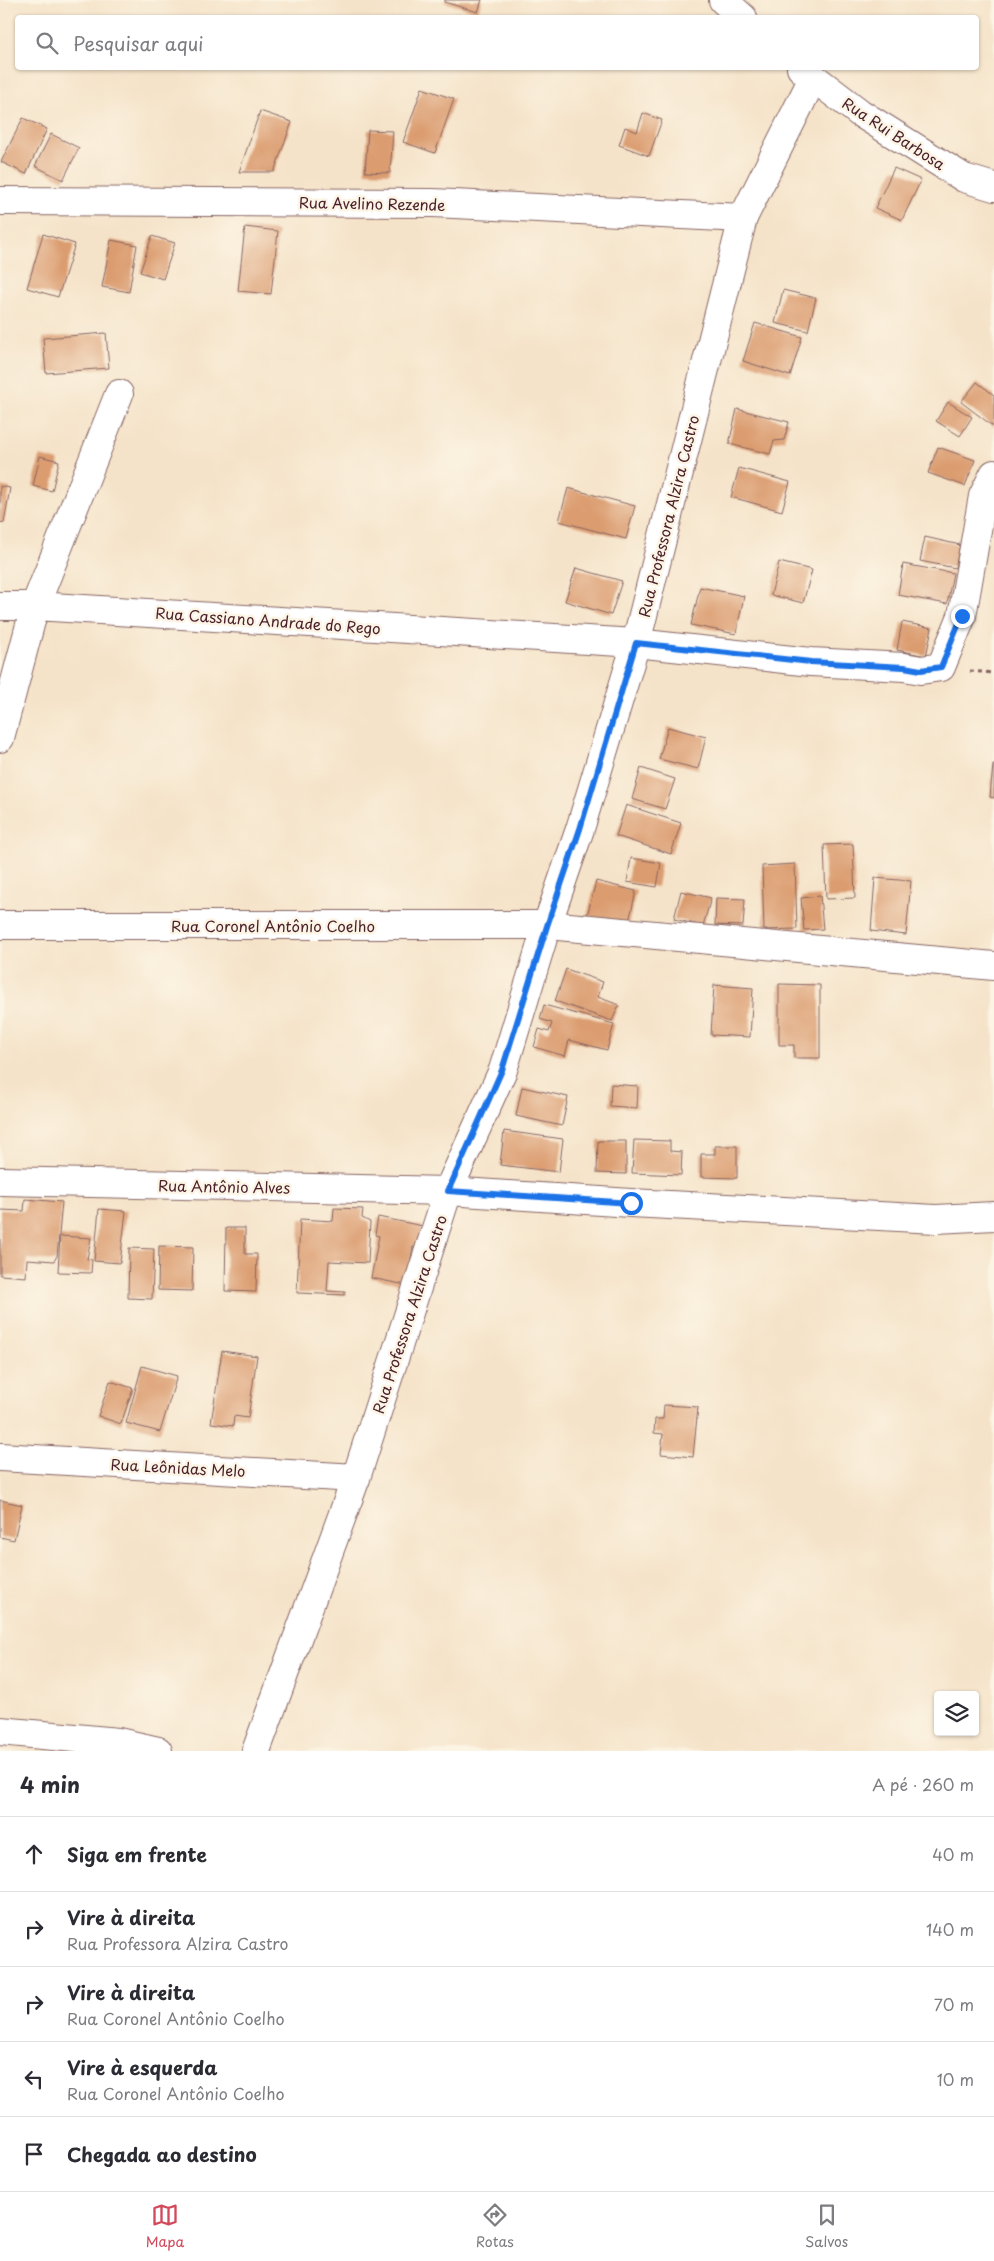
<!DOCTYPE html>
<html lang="pt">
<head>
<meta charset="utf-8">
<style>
	body { margin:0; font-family:"Playpen Sans",sans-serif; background:#f7f7f7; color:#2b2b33 }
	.controls { position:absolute; right:15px; bottom:15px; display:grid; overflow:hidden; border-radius:5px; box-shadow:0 1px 4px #0004 }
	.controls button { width:45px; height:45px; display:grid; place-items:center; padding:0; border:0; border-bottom:1px solid #e1e1e2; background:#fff; color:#2b2b33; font:25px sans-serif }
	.stop { position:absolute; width:15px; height:15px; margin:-11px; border:4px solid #1a73e8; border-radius:50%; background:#fff }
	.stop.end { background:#1a73e8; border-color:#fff; box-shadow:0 1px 5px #0008 }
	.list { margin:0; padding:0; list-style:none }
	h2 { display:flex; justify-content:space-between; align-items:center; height:65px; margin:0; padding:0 20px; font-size:21px }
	h2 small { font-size:16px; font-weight:400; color:#7c7c81 }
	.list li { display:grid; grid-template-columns:32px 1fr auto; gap:15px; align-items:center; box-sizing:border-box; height:75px; padding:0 20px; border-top:1px solid #e1e1e2 }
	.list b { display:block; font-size:19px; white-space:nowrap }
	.list p { margin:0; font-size:16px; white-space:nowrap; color:#7c7c81 }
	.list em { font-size:16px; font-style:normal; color:#7c7c81 }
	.icon { flex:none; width:28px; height:28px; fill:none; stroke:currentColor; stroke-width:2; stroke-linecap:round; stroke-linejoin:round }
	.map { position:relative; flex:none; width:994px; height:1751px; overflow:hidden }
	.search { position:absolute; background:#fff; box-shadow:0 1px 4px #0004; left:15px; right:15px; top:15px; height:55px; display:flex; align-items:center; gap:12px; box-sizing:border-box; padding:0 18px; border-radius:5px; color:#7c7c81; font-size:19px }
	.sheet { height:440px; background:#fff }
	nav { display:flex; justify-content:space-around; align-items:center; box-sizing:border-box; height:70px; border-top:1px solid #e1e1e2; background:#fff; font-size:14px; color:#7c7c81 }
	nav a { display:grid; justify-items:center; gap:2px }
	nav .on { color:#d1495b }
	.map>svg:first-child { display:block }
	.building { fill:#db9c6f }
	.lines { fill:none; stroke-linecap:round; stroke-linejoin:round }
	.minor-casing { stroke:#866462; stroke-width:30 }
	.path { stroke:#866462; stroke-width:3; stroke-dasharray:4 4; stroke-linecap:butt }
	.minor { stroke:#fff; stroke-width:28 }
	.route { stroke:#1a73e8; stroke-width:6 }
	.labels { text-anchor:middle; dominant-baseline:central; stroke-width:5; stroke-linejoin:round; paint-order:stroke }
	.street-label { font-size:15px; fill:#4a1f2b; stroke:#fcf5e5 }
</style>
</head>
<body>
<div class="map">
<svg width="994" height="1751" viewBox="0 0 994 1751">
	<rect width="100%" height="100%" fill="#fcf5e5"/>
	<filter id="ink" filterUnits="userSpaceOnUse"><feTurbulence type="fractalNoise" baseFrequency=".02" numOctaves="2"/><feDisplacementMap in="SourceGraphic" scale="10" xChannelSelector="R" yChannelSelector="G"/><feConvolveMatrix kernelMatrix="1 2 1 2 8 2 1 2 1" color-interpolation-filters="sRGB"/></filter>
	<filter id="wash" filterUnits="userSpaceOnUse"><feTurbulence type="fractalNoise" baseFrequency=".0096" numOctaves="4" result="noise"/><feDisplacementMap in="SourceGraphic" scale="20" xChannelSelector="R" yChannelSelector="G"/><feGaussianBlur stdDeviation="1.12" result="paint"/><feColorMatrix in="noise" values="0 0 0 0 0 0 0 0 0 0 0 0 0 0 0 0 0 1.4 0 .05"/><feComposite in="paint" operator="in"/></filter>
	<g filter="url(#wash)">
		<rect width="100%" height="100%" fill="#f5e3c9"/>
		<g id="blocks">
			<g class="building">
				<path d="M 445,0 L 482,0 L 478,12 L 444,2 Z"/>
				<path d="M 422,88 L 454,99 L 435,153 L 403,142 Z"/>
				<path d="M 260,111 L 292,122 L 274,172 L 239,172 Z"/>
				<path d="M 643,113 L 662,120 L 649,156 L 619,145 L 625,127 L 637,132 Z"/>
				<path d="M 23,118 L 47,129 L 26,174 L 1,162 Z"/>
				<path d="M 368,130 L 393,131 L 390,173 L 365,172 Z"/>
				<path d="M 51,134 L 79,148 L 63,180 L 35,166 Z"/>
				<path d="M 894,168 L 921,180 L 902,220 L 875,208 Z"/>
				<path d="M 245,227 L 278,231 L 271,294 L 238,291 Z"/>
				<path d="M 43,234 L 75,244 L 58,297 L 27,288 Z"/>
				<path d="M 152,236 L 175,243 L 163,279 L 140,272 Z"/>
				<path d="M 111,240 L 137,245 L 129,292 L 102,287 Z"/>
				<path d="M 783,290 L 816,298 L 808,331 L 775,323 Z"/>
				<path d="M 755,323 L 802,337 L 790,376 L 743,361 Z"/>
				<path d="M 106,333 L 109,368 L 46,373 L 43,338 Z"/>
				<path d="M 977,382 L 994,395 L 994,427 L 961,402 Z"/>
				<path d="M 948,402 L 972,417 L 960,436 L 936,421 Z"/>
				<path d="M 737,409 L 789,422 L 784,440 L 774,441 L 770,454 L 729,444 Z"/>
				<path d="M 938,447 L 975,460 L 965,486 L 928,473 Z"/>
				<path d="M 40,456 L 59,461 L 52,491 L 33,486 Z"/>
				<path d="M 739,468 L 790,482 L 782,511 L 731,497 Z"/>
				<path d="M 0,486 L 10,488 L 4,523 L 0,522 Z"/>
				<path d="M 568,488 L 635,506 L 626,539 L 559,521 Z"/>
				<path d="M 925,537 L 960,545 L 955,568 L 920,561 Z"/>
				<path d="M 779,562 L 812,570 L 803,603 L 771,595 Z"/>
				<path d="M 903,564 L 953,573 L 947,604 L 898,595 Z"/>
				<path d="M 576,568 L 622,581 L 611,615 L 565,601 Z"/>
				<path d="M 700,587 L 744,596 L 736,634 L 691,625 Z"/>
				<path d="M 902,622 L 932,628 L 926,656 L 897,650 Z"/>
				<path d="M 668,727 L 706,737 L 698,769 L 659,759 Z"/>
				<path d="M 993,765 L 994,765 L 994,798 L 990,797 Z"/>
				<path d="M 641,768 L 675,779 L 665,809 L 632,799 Z"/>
				<path d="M 626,805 L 681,823 L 671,854 L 616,836 Z"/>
				<path d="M 853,844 L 855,898 L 826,899 L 824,845 Z"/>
				<path d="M 631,858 L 661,863 L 657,887 L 627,882 Z"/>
				<path d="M 795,864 L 797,929 L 764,930 L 762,866 Z"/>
				<path d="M 875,878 L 911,881 L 906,935 L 871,931 Z"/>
				<path d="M 596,881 L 636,891 L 628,926 L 587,916 Z"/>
				<path d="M 681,891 L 711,898 L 703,926 L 674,919 Z"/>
				<path d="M 820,896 L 823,929 L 804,930 L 801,898 Z"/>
				<path d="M 716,898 L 745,899 L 743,926 L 715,925 Z"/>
				<path d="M 566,969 L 603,982 L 598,997 L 619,1005 L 612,1021 L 555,1001 Z"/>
				<path d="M 779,984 L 820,985 L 820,1058 L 794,1058 L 794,1045 L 779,1045 Z"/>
				<path d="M 714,985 L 753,988 L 750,1037 L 711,1035 Z"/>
				<path d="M 544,1005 L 614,1024 L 607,1050 L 569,1040 L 565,1056 L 534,1047 L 539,1029 L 549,1032 L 552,1023 L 540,1019 Z"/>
				<path d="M 611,1084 L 638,1086 L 637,1108 L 610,1106 Z"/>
				<path d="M 522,1087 L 568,1097 L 562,1126 L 516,1116 Z"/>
				<path d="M 504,1131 L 563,1139 L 559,1172 L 500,1165 Z"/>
				<path d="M 634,1140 L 670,1141 L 670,1151 L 682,1152 L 681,1175 L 632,1173 Z"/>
				<path d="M 598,1141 L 626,1141 L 626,1174 L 597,1173 Z"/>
				<path d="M 715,1146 L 737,1146 L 737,1178 L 701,1177 L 701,1154 L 715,1154 Z"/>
				<path d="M 25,1199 L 62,1202 L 57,1256 L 54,1261 L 27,1259 L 26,1277 L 0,1275 L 0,1210 L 24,1211 Z"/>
				<path d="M 334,1208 L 363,1209 L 362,1218 L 370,1222 L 368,1263 L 329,1261 L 327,1291 L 345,1292 L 345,1295 L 297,1293 L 300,1219 L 333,1221 Z"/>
				<path d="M 99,1209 L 126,1211 L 120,1263 L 94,1261 Z"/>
				<path d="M 378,1217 L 423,1226 L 419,1249 L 413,1247 L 406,1285 L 371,1278 L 379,1236 L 375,1235 Z"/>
				<path d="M 226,1228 L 245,1228 L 245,1254 L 257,1254 L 256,1292 L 225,1291 Z"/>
				<path d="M 60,1236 L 91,1238 L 87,1259 L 92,1260 L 91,1273 L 58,1272 Z"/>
				<path d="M 159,1246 L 193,1247 L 192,1291 L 158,1290 Z"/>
				<path d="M 129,1248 L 154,1249 L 152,1299 L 128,1298 Z"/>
				<path d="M 222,1351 L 257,1356 L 248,1418 L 234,1416 L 233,1426 L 211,1423 Z"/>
				<path d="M 142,1366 L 177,1376 L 160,1432 L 126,1423 Z"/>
				<path d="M 110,1381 L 133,1388 L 121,1424 L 98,1416 Z"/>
				<path d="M 664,1405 L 698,1407 L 693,1457 L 661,1454 L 663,1434 L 654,1433 L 655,1419 L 663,1419 Z"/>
				<path d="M 0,1500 L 22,1505 L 14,1540 L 0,1537 Z"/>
			</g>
		</g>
	</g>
	<g filter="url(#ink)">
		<use href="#blocks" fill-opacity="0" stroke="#866462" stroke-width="1"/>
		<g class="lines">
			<defs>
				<g id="minor">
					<path d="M 723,0 L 743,18"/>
					<path d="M 801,68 L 860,113 L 964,178 L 994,187"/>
					<path d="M 0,201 L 433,203 L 743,218"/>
					<path d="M 0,606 L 35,606 L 119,394"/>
					<path d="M 0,738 L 35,606 L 636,643 L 811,662 L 904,667 L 921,670 L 941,667 L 962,616 L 983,496 L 994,474"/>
					<path d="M 0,925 L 547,925 L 994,966"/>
					<path d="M 0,1181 L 448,1191 L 631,1203 L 936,1219 L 994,1216"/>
					<path d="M 0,1457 L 356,1478"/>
					<path d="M 0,1731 L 118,1742 L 158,1751"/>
					<path d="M 256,1751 L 356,1478 L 448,1191 L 503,1070 L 547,925 L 580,829 L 636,643 L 743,218 L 813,78"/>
				</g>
			</defs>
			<use href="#minor" class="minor-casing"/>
			<path class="path" d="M 970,671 L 994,673"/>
			<use href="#minor" class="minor"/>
		</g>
	</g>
	<g class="lines" filter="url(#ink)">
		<path class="route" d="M 631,1203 L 448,1191 L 502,1070 L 547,926 L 580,829 L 636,643 L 811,662 L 904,667 L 921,670 L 941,667 L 962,616"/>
	</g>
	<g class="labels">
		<g class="street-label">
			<text transform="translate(894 133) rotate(33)">Rua Rui Barbosa</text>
			<text transform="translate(372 203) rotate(1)">Rua Avelino Rezende</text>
			<text transform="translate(668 516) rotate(-76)">Rua Professora Alzira Castro</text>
			<text transform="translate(268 620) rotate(4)">Rua Cassiano Andrade do Rego</text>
			<text x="273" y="925">Rua Coronel Antônio Coelho</text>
			<text transform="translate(224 1186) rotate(1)">Rua Antônio Alves</text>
			<text transform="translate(409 1314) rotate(-72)">Rua Professora Alzira Castro</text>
			<text transform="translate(178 1467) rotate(3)">Rua Leônidas Melo</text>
		</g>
	</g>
</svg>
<div class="controls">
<button><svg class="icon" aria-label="layers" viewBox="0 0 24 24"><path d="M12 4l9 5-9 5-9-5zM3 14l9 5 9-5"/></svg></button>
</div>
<div class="stop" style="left:631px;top:1203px"></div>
<div class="stop end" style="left:962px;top:616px"></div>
<div class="search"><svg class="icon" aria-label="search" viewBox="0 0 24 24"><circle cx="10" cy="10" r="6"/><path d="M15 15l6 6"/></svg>Pesquisar aqui</div>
</div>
<section class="sheet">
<h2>4 min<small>A pé · 260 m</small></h2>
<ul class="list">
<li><svg class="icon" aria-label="ahead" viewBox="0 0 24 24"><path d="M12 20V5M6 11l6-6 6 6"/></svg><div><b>Siga em frente</b></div><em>40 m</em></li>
<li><svg class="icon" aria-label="right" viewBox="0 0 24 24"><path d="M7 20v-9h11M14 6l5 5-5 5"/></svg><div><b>Vire à direita</b><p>Rua Professora Alzira Castro</p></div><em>140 m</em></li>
<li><svg class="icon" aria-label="right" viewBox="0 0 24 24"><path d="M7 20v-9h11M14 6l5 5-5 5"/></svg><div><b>Vire à direita</b><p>Rua Coronel Antônio Coelho</p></div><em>70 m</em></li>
<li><svg class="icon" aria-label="left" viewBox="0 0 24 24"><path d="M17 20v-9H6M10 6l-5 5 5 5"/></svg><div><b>Vire à esquerda</b><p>Rua Coronel Antônio Coelho</p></div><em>10 m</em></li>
<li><svg class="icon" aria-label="arrive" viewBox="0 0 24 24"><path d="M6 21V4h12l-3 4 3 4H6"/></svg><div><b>Chegada ao destino</b></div></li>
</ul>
</section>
<nav>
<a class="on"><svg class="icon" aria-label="map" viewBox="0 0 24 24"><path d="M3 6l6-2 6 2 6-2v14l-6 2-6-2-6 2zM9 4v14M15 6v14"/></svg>Mapa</a>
<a><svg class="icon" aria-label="directions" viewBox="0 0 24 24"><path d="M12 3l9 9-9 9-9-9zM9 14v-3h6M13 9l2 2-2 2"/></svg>Rotas</a>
<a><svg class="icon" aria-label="saved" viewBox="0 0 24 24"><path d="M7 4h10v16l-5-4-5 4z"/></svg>Salvos</a>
</nav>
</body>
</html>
